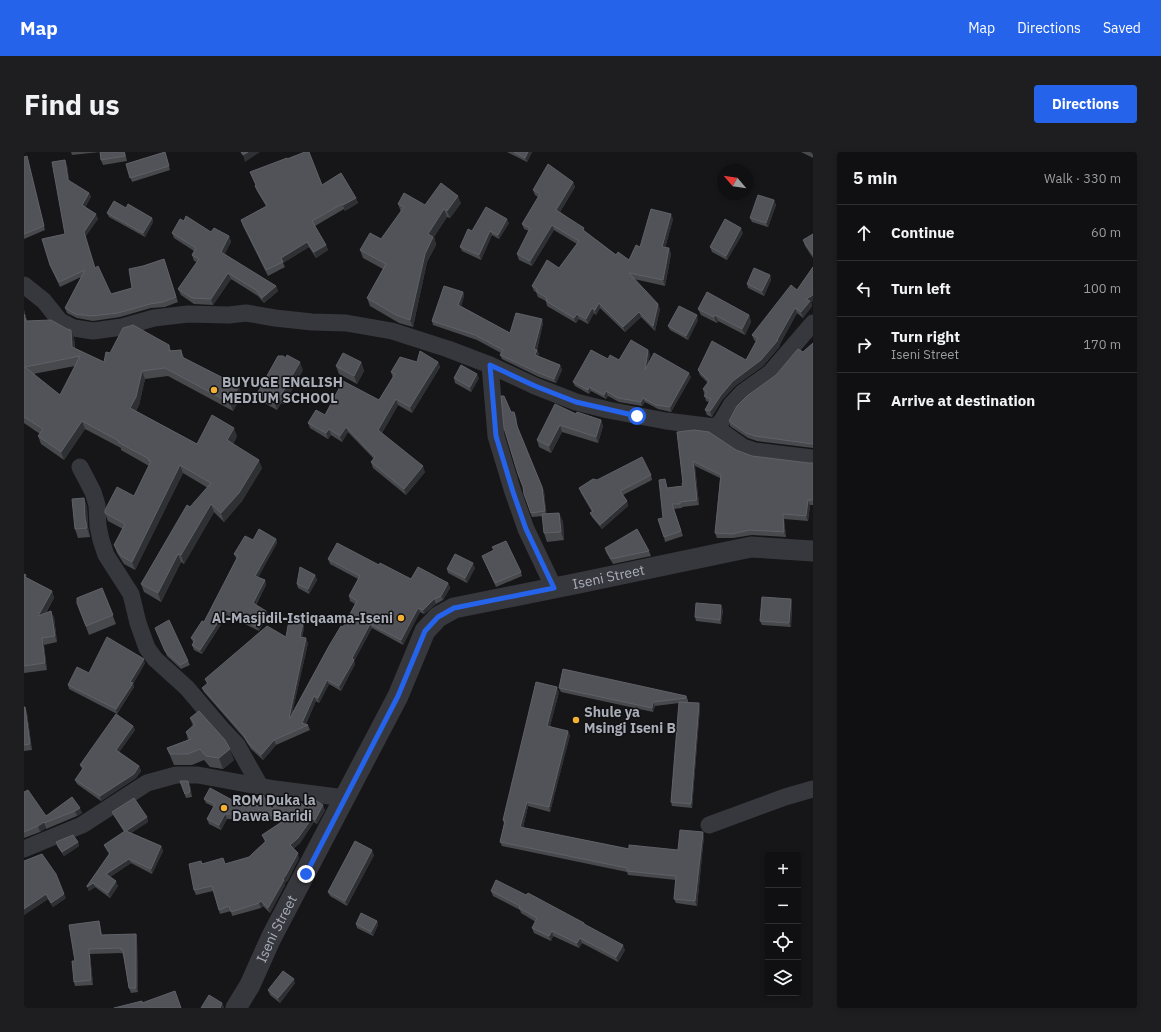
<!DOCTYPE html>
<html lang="en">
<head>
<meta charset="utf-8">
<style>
	body { margin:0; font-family:"IBM Plex Sans",sans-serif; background:#1e1e20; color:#f1f3f6 }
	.controls { position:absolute; right:12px; bottom:12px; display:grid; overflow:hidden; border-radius:4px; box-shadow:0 2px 6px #0003 }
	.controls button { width:36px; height:36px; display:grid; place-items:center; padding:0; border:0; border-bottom:1px solid #303032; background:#101012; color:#f1f3f6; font:20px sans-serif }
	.compass { position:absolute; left:693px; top:12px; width:36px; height:36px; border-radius:50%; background:#101012; box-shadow:0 2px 6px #0003; rotate:299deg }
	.stop { position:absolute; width:12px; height:12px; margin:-9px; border:3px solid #2563eb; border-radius:50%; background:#fff }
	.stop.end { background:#2563eb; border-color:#fff; box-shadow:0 1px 4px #0008 }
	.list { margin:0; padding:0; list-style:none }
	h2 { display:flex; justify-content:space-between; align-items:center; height:52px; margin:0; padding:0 16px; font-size:17px }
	h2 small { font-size:13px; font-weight:400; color:#9c9d9f }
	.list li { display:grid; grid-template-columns:26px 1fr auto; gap:12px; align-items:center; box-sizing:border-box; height:56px; padding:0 16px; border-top:1px solid #303032 }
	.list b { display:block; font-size:15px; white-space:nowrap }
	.list p { margin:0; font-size:13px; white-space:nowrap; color:#9c9d9f }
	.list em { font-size:13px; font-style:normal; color:#9c9d9f }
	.icon { flex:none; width:22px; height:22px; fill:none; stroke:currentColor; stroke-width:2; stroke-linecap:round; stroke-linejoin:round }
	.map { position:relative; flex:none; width:789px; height:856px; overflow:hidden; border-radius:4px }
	header { display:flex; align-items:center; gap:24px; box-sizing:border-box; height:56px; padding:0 20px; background:#2563eb; color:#fff }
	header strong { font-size:19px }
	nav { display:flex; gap:22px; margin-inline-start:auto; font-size:14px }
	.intro { display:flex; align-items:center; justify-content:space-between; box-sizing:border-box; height:96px; padding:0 24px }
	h1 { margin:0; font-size:28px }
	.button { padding:10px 18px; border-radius:4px; background:#2563eb; color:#fff; font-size:14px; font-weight:700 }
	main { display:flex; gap:24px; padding:0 24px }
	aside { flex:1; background:#101012; border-radius:4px; box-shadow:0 2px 6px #0003 }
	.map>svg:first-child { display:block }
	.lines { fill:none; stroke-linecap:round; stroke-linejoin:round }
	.minor { stroke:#37383d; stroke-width:17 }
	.tertiary { stroke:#37383d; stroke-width:21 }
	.wall { fill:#47494d; fill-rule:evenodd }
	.shaded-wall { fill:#2f3033 }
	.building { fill:#525359; stroke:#5f6168; fill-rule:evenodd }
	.route { stroke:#2563eb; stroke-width:5 }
	.poi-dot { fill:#f2b134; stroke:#111113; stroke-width:1.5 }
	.labels { text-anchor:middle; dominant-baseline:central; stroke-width:3; stroke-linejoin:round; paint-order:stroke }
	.poi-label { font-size:14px; font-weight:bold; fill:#a8adb8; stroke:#111113; text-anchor:start }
	.street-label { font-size:14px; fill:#a8adb8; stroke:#111113 }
</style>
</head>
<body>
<header>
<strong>Map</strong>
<nav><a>Map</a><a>Directions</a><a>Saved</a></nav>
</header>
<div class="intro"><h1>Find us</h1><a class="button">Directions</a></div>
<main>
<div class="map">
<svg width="789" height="856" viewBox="0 0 789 856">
	<rect width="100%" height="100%" fill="#161618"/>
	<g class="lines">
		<g class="minor">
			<path d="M 0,133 L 20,149 L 36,169 L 50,176 L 69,179 L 98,175 L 130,166 L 164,162 L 205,163 L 222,161 L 251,166 L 288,170 L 322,171 L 368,179 L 424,197 L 466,213 L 511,234 L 552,250 L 584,258 L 642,269 L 691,275 L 697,270 L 707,253 L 718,241 L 746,221 L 789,171"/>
			<path d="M 466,213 L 472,284 L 489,340 L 502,377 L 530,436"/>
			<path d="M 691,275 L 719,295 L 731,299 L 788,306"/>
			<path d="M 56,315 L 69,340 L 73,353 L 74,374 L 77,388 L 82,403 L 107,442 L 114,471 L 123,496 L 131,507 L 163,536 L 197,576 L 213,593 L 236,634"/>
			<path d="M 685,673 L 761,645 L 789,637"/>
			<path d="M 0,697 L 58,673 L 123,631 L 152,623 L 174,623 L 251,637 L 321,646"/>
		</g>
		<path class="tertiary" id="s1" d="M 212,856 L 226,833 L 247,786 L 374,544 L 401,479 L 414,465 L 430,456 L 555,431 L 727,395 L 789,399"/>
	</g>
	<g class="wall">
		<path d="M 47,0 L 101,0 L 103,9 L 79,13 L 77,8 L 76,0 L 48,3 Z"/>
		<path d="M 141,0 L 146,18 L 108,30 L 102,12 Z"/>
		<path d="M 483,0 L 508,0 L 503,10 Z"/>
		<path d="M 777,0 L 789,0 L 789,6 Z"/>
		<path d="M 0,5 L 4,9 L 21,78 L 0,87 Z"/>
		<path d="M 263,7 L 298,33 L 332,46 L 334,51 L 321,59 L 320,57 L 291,74 L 302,93 L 304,98 L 292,106 L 285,95 L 259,111 L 261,115 L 244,124 L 219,74 L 217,68 L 242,54 L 233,39 L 231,34 L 232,33 L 226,20 Z"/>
		<path d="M 43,13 L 45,29 L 65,41 L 67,45 L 61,55 L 74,67 L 61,85 L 71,116 L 87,142 L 108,136 L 119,114 L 140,107 L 154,150 L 141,155 L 127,156 L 96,165 L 69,169 L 53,166 L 43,161 L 41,156 L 57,125 L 36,135 L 28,118 L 18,87 L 41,82 Z"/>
		<path d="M 549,30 L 551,35 L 536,60 L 592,103 L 605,108 L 616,95 L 649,67 L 641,96 L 645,96 L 647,102 L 641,134 L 610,127 L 636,157 L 631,179 L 617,165 L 601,180 L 576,156 L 572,163 L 570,161 L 564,172 L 555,167 L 552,171 L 523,154 L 522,149 L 514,145 L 512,140 L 510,139 L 508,134 L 535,116 L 553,92 L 530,78 L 508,114 L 495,108 L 493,102 L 505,79 L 500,77 L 498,72 L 514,45 L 511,43 L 509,38 Z"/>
		<path d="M 750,48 L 752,53 L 744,75 L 728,70 L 726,66 Z"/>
		<path d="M 437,51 L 426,66 L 423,65 L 410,85 L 412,93 L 403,110 L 389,175 L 375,171 L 346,154 L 343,146 L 359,117 L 339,106 L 336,98 L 357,87 L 377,60 L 374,52 L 401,53 Z"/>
		<path d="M 102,56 L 128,66 L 129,70 L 121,85 L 85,65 L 83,61 Z"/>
		<path d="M 160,69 L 187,80 L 205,84 L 207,90 L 200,102 L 252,134 L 254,139 L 240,151 L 234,144 L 207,127 L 189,153 L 170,152 L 157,143 L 154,137 L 173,110 L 170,109 L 168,103 L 170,99 L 150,86 L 148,81 Z"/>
		<path d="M 485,71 L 475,87 L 468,83 L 457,108 L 438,99 L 436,95 L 448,79 Z"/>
		<path d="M 719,81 L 703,108 L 688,100 L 686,95 Z"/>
		<path d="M 789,82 L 789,106 L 781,94 L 779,88 Z"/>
		<path d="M 789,115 L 789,149 L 787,150 L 788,154 L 779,166 L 773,161 L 756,192 L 756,194 L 739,214 L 711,234 L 698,248 L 689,263 L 688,265 L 683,263 L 681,258 L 685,250 L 682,249 L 679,237 L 684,231 L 676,223 L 674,218 L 722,208 L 733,190 L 730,188 L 728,183 L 773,138 Z"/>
		<path d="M 746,123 L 747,128 L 740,144 L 724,136 L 723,132 Z"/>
		<path d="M 439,140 L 440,144 L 437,154 L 486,181 L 519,171 L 513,198 L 515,202 L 514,204 L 536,213 L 538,218 L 532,231 L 515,225 L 478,207 L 476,203 L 477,201 L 453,188 L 409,173 L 408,169 Z"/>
		<path d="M 674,157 L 725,163 L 727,170 L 721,183 L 694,169 L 693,171 L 677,163 Z"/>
		<path d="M 0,158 L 3,169 L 50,186 L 51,197 L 80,210 L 86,201 L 145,193 L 147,199 L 157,198 L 160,206 L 218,243 L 209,259 L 144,224 L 121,227 L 115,253 L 112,259 L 173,292 L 213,284 L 209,292 L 238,316 L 218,349 L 200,370 L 190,360 L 160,412 L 157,410 L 137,450 L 120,440 L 117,432 L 166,355 L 184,336 L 159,321 L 111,418 L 100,412 L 93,401 L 90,393 L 99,377 L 84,369 L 81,361 L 110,344 L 125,314 L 97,298 L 97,296 L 61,277 L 40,308 L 17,292 L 14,284 L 16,282 L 0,271 ZM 51,214 L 36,243 L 9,222 Z"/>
		<path d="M 674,168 L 664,188 L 646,178 L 644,174 Z"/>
		<path d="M 789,191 L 789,296 L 733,289 L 724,286 L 706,274 L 705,269 L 752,223 Z"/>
		<path d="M 626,202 L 624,212 L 667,225 L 647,260 L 634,257 L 621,250 L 618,254 L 595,250 L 584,244 L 582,247 L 567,239 L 565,242 L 551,234 L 549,230 L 584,207 L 595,208 Z"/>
		<path d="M 337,210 L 340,219 L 333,232 L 315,222 L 312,214 Z"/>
		<path d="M 393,210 L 414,210 L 416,215 L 388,261 L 374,253 L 358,281 L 401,320 L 382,343 L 349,316 L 347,310 L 350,307 L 324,280 L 318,290 L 307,283 L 304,287 L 286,276 L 284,271 L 301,263 L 355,248 L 369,226 L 367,220 Z"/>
		<path d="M 279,218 L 260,252 L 257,251 L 253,258 L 237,249 L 234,240 Z"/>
		<path d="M 430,226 L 455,226 L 447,240 L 431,231 Z"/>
		<path d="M 487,260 L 490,260 L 492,264 L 494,278 L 520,339 L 522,362 L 535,361 L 539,370 L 540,388 L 523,390 L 520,381 L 519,364 L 508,365 L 500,342 Z"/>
		<path d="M 552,262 L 577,268 L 579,274 L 574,291 L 538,280 L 527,301 L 515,295 L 513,288 Z"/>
		<path d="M 653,280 L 728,304 L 785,311 L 789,311 L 789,353 L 786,353 L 784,369 L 760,367 L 762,385 L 728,383 L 709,386 L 693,386 L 691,381 L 696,326 L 671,314 L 675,353 L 658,355 L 658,356 L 650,357 L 659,384 L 641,390 L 640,385 L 639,366 L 644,336 L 659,334 L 659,331 Z"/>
		<path d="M 627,323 L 628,328 L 599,343 L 603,349 L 604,354 L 578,377 L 568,365 L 566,361 L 568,360 L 557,341 L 555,336 L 573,328 Z"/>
		<path d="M 60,346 L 63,355 L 64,375 L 66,385 L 54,386 L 51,377 Z"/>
		<path d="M 252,387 L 253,391 L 234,425 L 241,428 L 242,433 L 232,453 L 244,463 L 235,479 L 203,463 L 178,502 L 170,498 L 168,493 L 170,491 L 169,490 L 167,486 L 180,470 L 213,407 L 212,406 L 210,402 L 229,388 Z"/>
		<path d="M 581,396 L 625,399 L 627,404 L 589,412 L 582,400 Z"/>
		<path d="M 458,404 L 497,420 L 498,424 L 472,435 Z"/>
		<path d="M 304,407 L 355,413 L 387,427 L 424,431 L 426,436 L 419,448 L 412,452 L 400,462 L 396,460 L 379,493 L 348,476 L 330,509 L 331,512 L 317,539 L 305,532 L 295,551 L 292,549 L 282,572 L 284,573 L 286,578 L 252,593 L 239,608 L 227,597 L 220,586 L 180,540 L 178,536 L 183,532 L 181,527 L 262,485 L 279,471 L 280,476 L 278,486 L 284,491 L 268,561 L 305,494 L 319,475 L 331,452 L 326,449 L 325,444 L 334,427 L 306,412 Z"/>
		<path d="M 451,416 L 443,431 L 424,421 L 423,417 Z"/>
		<path d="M 0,422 L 3,426 L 28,439 L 30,446 L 22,461 L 30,465 L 33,490 L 20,493 L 23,518 L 0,521 Z"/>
		<path d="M 291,423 L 293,428 L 285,442 L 274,436 L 273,432 Z"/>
		<path d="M 78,436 L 92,472 L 65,483 L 53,451 Z"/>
		<path d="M 767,447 L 768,452 L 767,475 L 738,473 L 736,469 Z"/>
		<path d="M 699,458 L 697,472 L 672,469 L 671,465 Z"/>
		<path d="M 131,476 L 164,509 L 166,513 L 157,517 L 143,504 Z"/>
		<path d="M 121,511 L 109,532 L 110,535 L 93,562 L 45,537 L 44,533 L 65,521 Z"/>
		<path d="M 535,536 L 662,544 L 664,548 L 664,550 L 676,555 L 668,656 L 648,654 L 647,650 L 655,551 L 631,554 L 629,560 L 537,540 Z"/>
		<path d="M 535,540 L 526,574 L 546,583 L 526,660 L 504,654 L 499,676 L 605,697 L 654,698 L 680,684 L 673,754 L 652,751 L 650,747 L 652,728 L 604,723 L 603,720 L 478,694 L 476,690 L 480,672 L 479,668 Z"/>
		<path d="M 0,555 L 1,555 L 3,561 L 8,598 L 0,599 Z"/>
		<path d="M 166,566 L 210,608 L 199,617 L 186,615 L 180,608 L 168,613 L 150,613 L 143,596 L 164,588 L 162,580 L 169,574 Z"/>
		<path d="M 109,574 L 111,578 L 95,600 L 115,614 L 117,619 L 112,626 L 77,649 L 53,632 L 51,628 L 58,617 L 56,613 Z"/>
		<path d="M 156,629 L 166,633 L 168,645 L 162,646 Z"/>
		<path d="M 0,640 L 22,664 L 48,645 L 58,661 L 53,664 L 22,677 L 22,676 L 16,680 L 0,686 Z"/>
		<path d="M 180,647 L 221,655 L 248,657 L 266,650 L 284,656 L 301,658 L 293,672 L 290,670 L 276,691 L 269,697 L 275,706 L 264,728 L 261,731 L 261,733 L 246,761 L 239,754 L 237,756 L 208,764 L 207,759 L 196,762 L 189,739 L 172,743 L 170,738 L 178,711 L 201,712 L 225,705 L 241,690 L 238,683 L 260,668 L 203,667 L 197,678 L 185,672 L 183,667 L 190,655 L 182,651 Z"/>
		<path d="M 88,660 L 123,665 L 124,670 L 107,681 L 137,694 L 139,699 L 128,722 L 107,711 L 86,725 L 94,734 L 86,746 L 71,735 L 65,739 L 63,734 L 85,702 L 82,697 L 80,693 L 100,680 L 90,664 Z"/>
		<path d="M 32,690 L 54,690 L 55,694 L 40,704 L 33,694 Z"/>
		<path d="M 350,703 L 323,754 L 306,744 L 304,740 Z"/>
		<path d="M 0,709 L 42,746 L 29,755 L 24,747 L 0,763 Z"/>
		<path d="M 467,739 L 561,773 L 601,798 L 594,810 L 558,791 L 555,796 L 529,784 L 527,789 L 510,781 L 508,776 L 512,770 L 497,761 L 496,758 L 469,744 Z"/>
		<path d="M 75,769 L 76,773 L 78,783 L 112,782 L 113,786 L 114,840 L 107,841 L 105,836 L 99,803 L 98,801 L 66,802 L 69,833 L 51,834 L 50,830 L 51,809 Z"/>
		<path d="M 353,769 L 354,773 L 349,784 L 333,776 L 332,772 Z"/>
		<path d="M 271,831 L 256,851 L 246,843 L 244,838 Z"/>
	</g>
	<g class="shaded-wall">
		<path d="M 224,0 L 236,0 L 221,10 L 219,3 Z"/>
		<path d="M 504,0 L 508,0 L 503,10 L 501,6 Z"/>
		<path d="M 41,8 L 43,13 L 46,33 L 44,28 Z"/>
		<path d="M 549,30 L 551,35 L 534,63 L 532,58 Z"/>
		<path d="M 65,41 L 67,45 L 60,58 L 58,53 Z"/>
		<path d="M 434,44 L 437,51 L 426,66 L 423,59 Z"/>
		<path d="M 332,46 L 334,51 L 321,59 L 319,53 Z"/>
		<path d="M 750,48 L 752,53 L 744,75 L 742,71 Z"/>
		<path d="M 420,57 L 423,65 L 410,85 L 412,93 L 403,110 L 389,175 L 386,168 L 404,82 Z"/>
		<path d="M 72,62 L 74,67 L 61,85 L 60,80 Z"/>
		<path d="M 647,62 L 649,67 L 640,100 L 638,95 Z"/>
		<path d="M 128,66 L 129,70 L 121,85 L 119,81 Z"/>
		<path d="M 483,67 L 485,71 L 475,87 L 474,83 Z"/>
		<path d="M 528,73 L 530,78 L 508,114 L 506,109 Z"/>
		<path d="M 717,76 L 719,81 L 703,108 L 702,104 Z"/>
		<path d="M 466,79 L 468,83 L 457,108 L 455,103 Z"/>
		<path d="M 205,84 L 207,90 L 199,106 L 197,100 Z"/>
		<path d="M 283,90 L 285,95 L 259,111 L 257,106 Z"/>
		<path d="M 302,93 L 304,98 L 292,106 L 290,100 Z"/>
		<path d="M 645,96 L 647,102 L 641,134 L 639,128 Z"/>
		<path d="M 204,121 L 207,127 L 189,153 L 187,147 Z"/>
		<path d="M 746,123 L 747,128 L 740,144 L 738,139 Z"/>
		<path d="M 252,134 L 254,139 L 240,151 L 238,146 Z"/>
		<path d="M 439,140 L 440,144 L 436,157 L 434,153 Z"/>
		<path d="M 789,143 L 789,149 L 787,150 L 788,154 L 779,166 L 777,160 L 782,147 Z"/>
		<path d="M 575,151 L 576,156 L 572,163 L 571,158 Z"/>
		<path d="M 634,152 L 636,157 L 631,179 L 629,174 Z"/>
		<path d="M 568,156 L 570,161 L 564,172 L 562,167 Z"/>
		<path d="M 771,156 L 773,161 L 756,192 L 756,194 L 739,214 L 711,234 L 698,248 L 689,263 L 688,265 L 686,259 L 697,243 L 709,229 L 753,188 Z"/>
		<path d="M 0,158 L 5,177 L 0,162 Z"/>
		<path d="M 615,160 L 617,165 L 601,180 L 599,175 Z"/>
		<path d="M 553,162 L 555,167 L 552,171 L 550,166 Z"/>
		<path d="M 673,163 L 674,168 L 664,188 L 662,184 Z"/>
		<path d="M 691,163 L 694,169 L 693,171 L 690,165 Z"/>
		<path d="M 725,163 L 727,170 L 721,183 L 718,177 Z"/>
		<path d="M 518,167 L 519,171 L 512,200 L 513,198 L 515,202 L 513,207 L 511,203 L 510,197 Z"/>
		<path d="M 47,178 L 50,186 L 51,204 L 48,195 Z"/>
		<path d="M 624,198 L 626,202 L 622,223 L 621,218 Z"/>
		<path d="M 276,210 L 279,218 L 260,252 L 257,243 Z"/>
		<path d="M 337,210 L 340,219 L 333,232 L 330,224 Z"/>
		<path d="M 414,210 L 416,215 L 388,261 L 386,255 Z"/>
		<path d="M 536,213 L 538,218 L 532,231 L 530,227 Z"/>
		<path d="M 118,219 L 121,227 L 115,253 L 109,264 L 106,256 Z"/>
		<path d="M 665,221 L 667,225 L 647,260 L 646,255 Z"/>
		<path d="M 453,222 L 455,226 L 447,240 L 446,235 Z"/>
		<path d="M 215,234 L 218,243 L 209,259 L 206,251 Z"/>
		<path d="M 565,235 L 567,239 L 565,242 L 564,238 Z"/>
		<path d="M 582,239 L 584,244 L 582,247 L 580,243 Z"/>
		<path d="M 254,242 L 257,251 L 253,258 L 250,249 Z"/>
		<path d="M 619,246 L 621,250 L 618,254 L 617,250 Z"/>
		<path d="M 372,247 L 374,253 L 356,284 L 354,278 Z"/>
		<path d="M 490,260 L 492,264 L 494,279 L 493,274 Z"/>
		<path d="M 577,268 L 579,274 L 574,291 L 572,285 Z"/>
		<path d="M 58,269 L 61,277 L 40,308 L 37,300 Z"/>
		<path d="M 536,273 L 538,280 L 527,301 L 525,294 Z"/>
		<path d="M 322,275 L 324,280 L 318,290 L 316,284 Z"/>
		<path d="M 210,276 L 213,284 L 206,297 L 203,288 Z"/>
		<path d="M 305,277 L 307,283 L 304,287 L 302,281 Z"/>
		<path d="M 235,308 L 238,316 L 218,349 L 200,370 L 197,361 Z"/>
		<path d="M 669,309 L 671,314 L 675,353 L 673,348 Z"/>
		<path d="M 156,313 L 159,321 L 111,418 L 108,410 Z"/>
		<path d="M 399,314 L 401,320 L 382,343 L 380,337 Z"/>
		<path d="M 518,335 L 520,339 L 523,364 L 521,359 Z"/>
		<path d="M 60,346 L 63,355 L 64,375 L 66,385 L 63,376 L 61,366 Z"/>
		<path d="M 784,348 L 786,353 L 784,369 L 782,364 Z"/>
		<path d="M 603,349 L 604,354 L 578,377 L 576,373 Z"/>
		<path d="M 187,352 L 190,360 L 160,412 L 157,403 Z"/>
		<path d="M 535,361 L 539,370 L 540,388 L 537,380 Z"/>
		<path d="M 759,362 L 760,367 L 762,385 L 760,380 Z"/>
		<path d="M 252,387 L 253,391 L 233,428 L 231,424 Z"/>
		<path d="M 154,402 L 157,410 L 137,450 L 134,441 Z"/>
		<path d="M 449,411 L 451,416 L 443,431 L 441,426 Z"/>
		<path d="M 291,423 L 293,428 L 285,442 L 284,437 Z"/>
		<path d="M 241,428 L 242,433 L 230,455 L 229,451 Z"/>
		<path d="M 424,431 L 426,436 L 419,448 L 417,444 Z"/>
		<path d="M 28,439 L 30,446 L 16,470 L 14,464 Z"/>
		<path d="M 410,447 L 412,452 L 400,462 L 399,458 Z"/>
		<path d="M 767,447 L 768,452 L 767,475 L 765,471 Z"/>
		<path d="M 697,453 L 699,458 L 697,472 L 696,468 Z"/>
		<path d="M 394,456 L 396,460 L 379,493 L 377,488 Z"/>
		<path d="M 202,458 L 203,463 L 178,502 L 176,498 Z"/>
		<path d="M 27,459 L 30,465 L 33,490 L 31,484 Z"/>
		<path d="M 242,459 L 244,463 L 235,479 L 233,475 Z"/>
		<path d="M 279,471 L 280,476 L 277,490 L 276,485 Z"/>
		<path d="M 346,472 L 348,476 L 330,509 L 331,512 L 317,539 L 315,534 L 328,506 Z"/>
		<path d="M 18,486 L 20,493 L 23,518 L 21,511 Z"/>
		<path d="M 282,486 L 284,491 L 266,571 L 265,566 Z"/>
		<path d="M 120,507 L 121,511 L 109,532 L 110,535 L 93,562 L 92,557 L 106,530 Z"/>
		<path d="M 303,528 L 305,532 L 295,551 L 294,546 Z"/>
		<path d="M 533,535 L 535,540 L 525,578 L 523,574 Z"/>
		<path d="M 290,544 L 292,549 L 280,576 L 278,571 Z"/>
		<path d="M 629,550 L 631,554 L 629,560 L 628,556 Z"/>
		<path d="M 675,551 L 676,555 L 668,656 L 667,652 Z"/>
		<path d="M 1,555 L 3,561 L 8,598 L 6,592 Z"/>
		<path d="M 109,574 L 111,578 L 94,602 L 92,598 Z"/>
		<path d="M 544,579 L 546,583 L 526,660 L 525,655 Z"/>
		<path d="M 250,588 L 252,593 L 239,608 L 237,603 Z"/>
		<path d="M 206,597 L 210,608 L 199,617 L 195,606 Z"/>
		<path d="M 115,614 L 117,619 L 112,626 L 77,649 L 76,644 Z"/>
		<path d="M 164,629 L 166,633 L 168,645 L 166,640 Z"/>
		<path d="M 503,650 L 504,654 L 498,680 L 496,675 Z"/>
		<path d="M 299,653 L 301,658 L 293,672 L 291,668 Z"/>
		<path d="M 56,656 L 58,661 L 53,664 L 51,659 Z"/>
		<path d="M 201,662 L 203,667 L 197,678 L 195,673 Z"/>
		<path d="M 123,665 L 124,670 L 104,683 L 102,679 Z"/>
		<path d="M 288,666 L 290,670 L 276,691 L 268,698 L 266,693 Z"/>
		<path d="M 20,670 L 22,676 L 16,680 L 14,674 Z"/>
		<path d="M 679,680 L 680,684 L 673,754 L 671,749 Z"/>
		<path d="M 54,690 L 55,694 L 40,704 L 38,700 Z"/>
		<path d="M 137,694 L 139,699 L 128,722 L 127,717 Z"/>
		<path d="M 348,698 L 350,703 L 323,754 L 321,749 Z"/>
		<path d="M 274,701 L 275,706 L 264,728 L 261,731 L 261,733 L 246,761 L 244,756 L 259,727 Z"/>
		<path d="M 105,707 L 107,711 L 84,726 L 82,722 Z"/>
		<path d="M 92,729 L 94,734 L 86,746 L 84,741 Z"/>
		<path d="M 69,731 L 71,735 L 65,739 L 63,735 Z"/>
		<path d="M 22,742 L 24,747 L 0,763 L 0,757 Z"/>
		<path d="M 40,742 L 42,746 L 29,755 L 27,751 Z"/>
		<path d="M 237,749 L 239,754 L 237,756 L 235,751 Z"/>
		<path d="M 353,769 L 354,773 L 349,784 L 347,780 Z"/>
		<path d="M 528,779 L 529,784 L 527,789 L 525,784 Z"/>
		<path d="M 112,782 L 113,786 L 114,840 L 112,836 Z"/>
		<path d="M 556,786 L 558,791 L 555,796 L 553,791 Z"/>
		<path d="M 599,793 L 601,798 L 594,810 L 592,805 Z"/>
		<path d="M 65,797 L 66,802 L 69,833 L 67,828 Z"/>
		<path d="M 270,827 L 271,831 L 256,851 L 254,846 Z"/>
		<path d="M 198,851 L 200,855 L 200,856 L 196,856 Z"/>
	</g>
	<g class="building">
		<path d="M 76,0 L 100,0 L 101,4 L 77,8 Z"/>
		<path d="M 141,0 L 145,14 L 106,26 L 102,12 Z"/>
		<path d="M 217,0 L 224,0 L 219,3 Z"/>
		<path d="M 281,0 L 285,0 L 298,33 L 317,21 L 332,46 L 319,53 L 318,52 L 288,69 L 302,93 L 290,100 L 283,90 L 257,106 L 259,110 L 242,118 L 217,68 L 243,54 L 231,34 L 232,33 L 226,20 L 263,6 L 263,7 Z"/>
		<path d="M 490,0 L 504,0 L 501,6 Z"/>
		<path d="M 3,4 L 20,74 L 0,82 L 0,5 Z"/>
		<path d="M 41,8 L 44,28 L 65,41 L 58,53 L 72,62 L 60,80 L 71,116 L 74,114 L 87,142 L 108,136 L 105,117 L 119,114 L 140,107 L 152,145 L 139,150 L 126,152 L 94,161 L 67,164 L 51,162 L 41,156 L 61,118 L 35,130 L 26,113 L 18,87 L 41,82 L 28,10 Z"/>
		<path d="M 524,12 L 549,30 L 532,58 L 560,76 L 559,78 L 592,103 L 594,100 L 605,108 L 612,93 L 616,95 L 627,57 L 647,62 L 638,95 L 645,96 L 639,128 L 605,121 L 634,152 L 629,174 L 615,160 L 599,175 L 575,151 L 571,158 L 568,156 L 562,167 L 553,162 L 550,166 L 522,149 L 523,146 L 512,139 L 513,137 L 508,134 L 523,108 L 535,116 L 555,89 L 528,73 L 506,109 L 493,102 L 506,76 L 498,72 L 516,42 L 509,38 Z"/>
		<path d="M 417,31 L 434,44 L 423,59 L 420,57 L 404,82 L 409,85 L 401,102 L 386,168 L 372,163 L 343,146 L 362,112 L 336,98 L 346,81 L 357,87 L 380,55 L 374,52 L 380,41 L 401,53 Z"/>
		<path d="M 734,43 L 750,48 L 742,71 L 726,66 Z"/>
		<path d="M 90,49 L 102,56 L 104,52 L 128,66 L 119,81 L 83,61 Z"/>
		<path d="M 462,55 L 483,67 L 474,83 L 466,79 L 455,103 L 436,95 L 444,77 L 448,79 Z"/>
		<path d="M 162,64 L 187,80 L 190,76 L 205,84 L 197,100 L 252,134 L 238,146 L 232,138 L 204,121 L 187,147 L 168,146 L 154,137 L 175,107 L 168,103 L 172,96 L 148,81 L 156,67 L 160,69 Z"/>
		<path d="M 701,67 L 717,76 L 702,104 L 686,95 Z"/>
		<path d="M 789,82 L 789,103 L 779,88 Z"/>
		<path d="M 789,115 L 789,143 L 782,147 L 786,149 L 777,160 L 771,156 L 753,188 L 754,188 L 737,208 L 709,229 L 697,243 L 687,258 L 686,259 L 681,258 L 687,247 L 680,244 L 683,240 L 679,237 L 685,229 L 674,218 L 688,189 L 722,208 L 734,186 L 728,183 L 767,133 L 773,138 Z"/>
		<path d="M 730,116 L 746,123 L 738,139 L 723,132 Z"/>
		<path d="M 420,134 L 439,140 L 434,153 L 486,181 L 492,161 L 518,167 L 510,197 L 513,198 L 511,203 L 536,213 L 530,227 L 513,220 L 476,203 L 479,198 L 451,183 L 408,169 Z"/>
		<path d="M 683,140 L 725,163 L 718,177 L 691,163 L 690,165 L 674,157 Z"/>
		<path d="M 655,154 L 673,163 L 662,184 L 644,174 Z"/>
		<path d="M 0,162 L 2,169 L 27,168 L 43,177 L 47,178 L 48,195 L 80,210 L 82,200 L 86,201 L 99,176 L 109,173 L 145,193 L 145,199 L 157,198 L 158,205 L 215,234 L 206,251 L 141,216 L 118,219 L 112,245 L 106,256 L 173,292 L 188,263 L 210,276 L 203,288 L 235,308 L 215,341 L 197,361 L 187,352 L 157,403 L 154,402 L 134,441 L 117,432 L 163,353 L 166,355 L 187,331 L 156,313 L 108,410 L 97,404 L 90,393 L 101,372 L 81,361 L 81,358 L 93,335 L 110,344 L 127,309 L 124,308 L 125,307 L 94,290 L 95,289 L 58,269 L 37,300 L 14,284 L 19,277 L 0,265 ZM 56,204 L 36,243 L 1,215 Z"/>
		<path d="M 607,188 L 624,198 L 621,218 L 630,201 L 665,221 L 646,255 L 632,253 L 619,246 L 617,250 L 594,246 L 582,239 L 580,243 L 565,235 L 564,238 L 549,230 L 567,198 L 584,207 L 586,203 L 595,208 Z"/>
		<path d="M 789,191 L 789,292 L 731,284 L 722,281 L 705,269 L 713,254 L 723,244 L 752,223 L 774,197 L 779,200 Z"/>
		<path d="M 396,199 L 414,210 L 386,255 L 372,247 L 354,278 L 399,314 L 380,337 L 347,310 L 351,305 L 322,275 L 316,284 L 305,277 L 302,281 L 284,271 L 292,258 L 301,263 L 319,229 L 355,248 L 371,222 L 367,220 L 376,205 L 393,210 Z"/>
		<path d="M 319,201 L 337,210 L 330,224 L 312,214 Z"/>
		<path d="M 263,203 L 276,210 L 257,243 L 254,242 L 250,249 L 234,240 L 254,204 L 259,204 L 262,206 Z"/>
		<path d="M 437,213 L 453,222 L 446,235 L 430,226 Z"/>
		<path d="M 477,244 L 480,244 L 487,260 L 490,260 L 493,274 L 518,335 L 521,359 L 507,361 L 500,342 L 499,335 L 494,322 L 480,276 Z"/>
		<path d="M 531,252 L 552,262 L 553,260 L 577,268 L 572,285 L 536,273 L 525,294 L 513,288 Z"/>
		<path d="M 670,278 L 685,280 L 712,298 L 728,304 L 785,311 L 789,311 L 789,348 L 784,348 L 782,364 L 759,362 L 760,380 L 726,378 L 708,382 L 691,381 L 697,323 L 669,309 L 673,348 L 656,350 L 656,352 L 648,352 L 657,379 L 640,385 L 634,367 L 639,366 L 635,328 L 641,327 L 643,336 L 659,334 L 658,331 L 659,331 L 653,280 Z"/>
		<path d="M 618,305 L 627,323 L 596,339 L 603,349 L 576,373 L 566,361 L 569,359 L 555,336 L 569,327 L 573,328 Z"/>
		<path d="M 60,346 L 61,366 L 63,376 L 51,377 L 48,347 Z"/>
		<path d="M 535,361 L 537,380 L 520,381 L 518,362 Z"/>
		<path d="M 235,377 L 252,387 L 231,424 L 241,428 L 229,451 L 242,459 L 233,475 L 202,458 L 176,498 L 168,493 L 171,488 L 167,486 L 178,469 L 180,470 L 214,404 L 210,402 L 221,384 L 229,388 Z"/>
		<path d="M 613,377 L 625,399 L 587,407 L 581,396 Z"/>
		<path d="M 482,389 L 497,420 L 471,431 L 458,404 L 470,398 L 468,395 Z"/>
		<path d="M 313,391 L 355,413 L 356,411 L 387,427 L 394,415 L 424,431 L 417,444 L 410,447 L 399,458 L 394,456 L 377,488 L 346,472 L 328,506 L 330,508 L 315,534 L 303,528 L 294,546 L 290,544 L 278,571 L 284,573 L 250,588 L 237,603 L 225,592 L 219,582 L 178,536 L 184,531 L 181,527 L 243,474 L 262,485 L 265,468 L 279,471 L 276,485 L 282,486 L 265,566 L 266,566 L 305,494 L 317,474 L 319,475 L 333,449 L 325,444 L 336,424 L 304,407 Z"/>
		<path d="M 431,402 L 449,411 L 441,426 L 423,417 Z"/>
		<path d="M 276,415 L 291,423 L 284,437 L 273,432 Z"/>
		<path d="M 0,422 L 2,423 L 1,425 L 28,439 L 14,464 L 27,459 L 31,484 L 18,486 L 21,511 L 0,514 Z"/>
		<path d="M 78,436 L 89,463 L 62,474 L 53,451 L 53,446 Z"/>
		<path d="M 738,445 L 767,447 L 765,471 L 736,469 Z"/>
		<path d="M 672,451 L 697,453 L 696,468 L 671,465 Z"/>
		<path d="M 145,468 L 164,509 L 156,513 L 141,499 L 131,476 Z"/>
		<path d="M 83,485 L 120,507 L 106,530 L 109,531 L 92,557 L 44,533 L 53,515 L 65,521 Z"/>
		<path d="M 539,517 L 662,544 L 662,546 L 629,550 L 628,556 L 535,536 Z"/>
		<path d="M 512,530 L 533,535 L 523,574 L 544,579 L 525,655 L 503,650 L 496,675 L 605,697 L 605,693 L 654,698 L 656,678 L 679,680 L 671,749 L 650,747 L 652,724 L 603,719 L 603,716 L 476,690 L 481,669 L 479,668 Z"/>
		<path d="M 655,550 L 675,551 L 667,652 L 647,650 Z"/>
		<path d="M 0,555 L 1,555 L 6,592 L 0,593 Z"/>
		<path d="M 175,559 L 201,588 L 206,597 L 195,606 L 182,604 L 176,597 L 164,602 L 146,602 L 143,596 L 167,587 L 162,580 L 171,572 L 166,566 Z"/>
		<path d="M 92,562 L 109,574 L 92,598 L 115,614 L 110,622 L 76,644 L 51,628 L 60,615 L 56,613 Z"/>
		<path d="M 156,629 L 164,629 L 166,640 L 161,642 Z"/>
		<path d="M 186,636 L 221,655 L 239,643 L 248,657 L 257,644 L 266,650 L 269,646 L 284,656 L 289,647 L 299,653 L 291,668 L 288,666 L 274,686 L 266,693 L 274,701 L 262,723 L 259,727 L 260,728 L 244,756 L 237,749 L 235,751 L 207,760 L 205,754 L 195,758 L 188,734 L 170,738 L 165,712 L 177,709 L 178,712 L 199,706 L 201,712 L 225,705 L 242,689 L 238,683 L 267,664 L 201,662 L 195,673 L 183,667 L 191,652 L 180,647 Z"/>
		<path d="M 4,638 L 22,664 L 48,645 L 56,656 L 51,659 L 20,671 L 20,670 L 14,674 L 0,680 L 0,640 Z"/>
		<path d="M 110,646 L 123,665 L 102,679 L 137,694 L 127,717 L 105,707 L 82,722 L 92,729 L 84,741 L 69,731 L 63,735 L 63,734 L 86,701 L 80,693 L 101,679 L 88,660 Z"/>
		<path d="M 49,683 L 54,690 L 38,700 L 32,690 Z"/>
		<path d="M 331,689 L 348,698 L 321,749 L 304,740 Z"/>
		<path d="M 18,702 L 32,722 L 40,742 L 27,751 L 22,742 L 0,757 L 0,709 Z"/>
		<path d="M 472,728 L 502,743 L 504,741 L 560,771 L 560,772 L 599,793 L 592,805 L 556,786 L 553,791 L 528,779 L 525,784 L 508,776 L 513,766 L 495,756 L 496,754 L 467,739 Z"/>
		<path d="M 337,761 L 353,769 L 347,780 L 332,772 Z"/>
		<path d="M 75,769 L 77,783 L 112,782 L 112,836 L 105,836 L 99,798 L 97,798 L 97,796 L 65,797 L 67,828 L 50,830 L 48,809 L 51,809 L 45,773 Z"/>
		<path d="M 259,819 L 270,827 L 254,846 L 244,838 Z"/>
		<path d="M 151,839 L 157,856 L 90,856 L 118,849 L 118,851 Z"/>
		<path d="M 185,843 L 198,851 L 196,856 L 177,856 Z"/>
	</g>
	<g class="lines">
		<path class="route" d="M 282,722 L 374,544 L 401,479 L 414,465 L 430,456 L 530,436 L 502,377 L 489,340 L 472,284 L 466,213 L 511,234 L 552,250 L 613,264"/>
	</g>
	<g class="poi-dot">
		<circle cx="190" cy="238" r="4"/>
		<circle cx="377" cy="466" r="4"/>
		<circle cx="552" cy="568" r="4"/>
		<circle cx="200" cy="656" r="4"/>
	</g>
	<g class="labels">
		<g class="poi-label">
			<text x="198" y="230">BUYUGE ENGLISH<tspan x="198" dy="16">MEDIUM SCHOOL</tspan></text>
			<text x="369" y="466" text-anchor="end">Al-Masjidil-Istiqaama-Iseni</text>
			<text x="560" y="560">Shule ya<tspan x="560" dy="16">Msingi Iseni B</tspan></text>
			<text x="208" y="648">ROM Duka la<tspan x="208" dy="16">Dawa Baridi</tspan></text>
		</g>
		<g class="street-label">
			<text stroke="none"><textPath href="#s1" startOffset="617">Iseni Street</textPath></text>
			<text stroke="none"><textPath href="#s1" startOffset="89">Iseni Street</textPath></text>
		</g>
	</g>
</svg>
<div class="controls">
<button>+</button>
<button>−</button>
<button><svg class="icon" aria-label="locate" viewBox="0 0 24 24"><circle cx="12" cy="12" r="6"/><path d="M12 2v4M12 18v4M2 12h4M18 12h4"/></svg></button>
<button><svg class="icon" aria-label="layers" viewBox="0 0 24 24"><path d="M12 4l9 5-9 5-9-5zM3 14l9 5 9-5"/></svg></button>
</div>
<svg class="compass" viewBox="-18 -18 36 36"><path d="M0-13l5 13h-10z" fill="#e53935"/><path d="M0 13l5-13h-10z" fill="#9c9d9f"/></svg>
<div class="stop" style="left:613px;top:264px"></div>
<div class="stop end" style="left:282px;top:722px"></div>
</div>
<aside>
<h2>5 min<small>Walk · 330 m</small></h2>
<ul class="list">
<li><svg class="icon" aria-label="ahead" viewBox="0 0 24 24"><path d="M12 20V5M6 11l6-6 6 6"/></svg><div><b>Continue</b></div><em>60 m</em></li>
<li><svg class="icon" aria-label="left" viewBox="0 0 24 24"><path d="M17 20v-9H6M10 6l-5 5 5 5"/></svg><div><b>Turn left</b></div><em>100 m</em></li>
<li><svg class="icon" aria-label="right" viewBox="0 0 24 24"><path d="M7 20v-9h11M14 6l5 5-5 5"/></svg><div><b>Turn right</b><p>Iseni Street</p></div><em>170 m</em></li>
<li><svg class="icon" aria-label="arrive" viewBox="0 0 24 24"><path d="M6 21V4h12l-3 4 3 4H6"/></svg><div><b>Arrive at destination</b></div></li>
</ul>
</aside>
</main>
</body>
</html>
